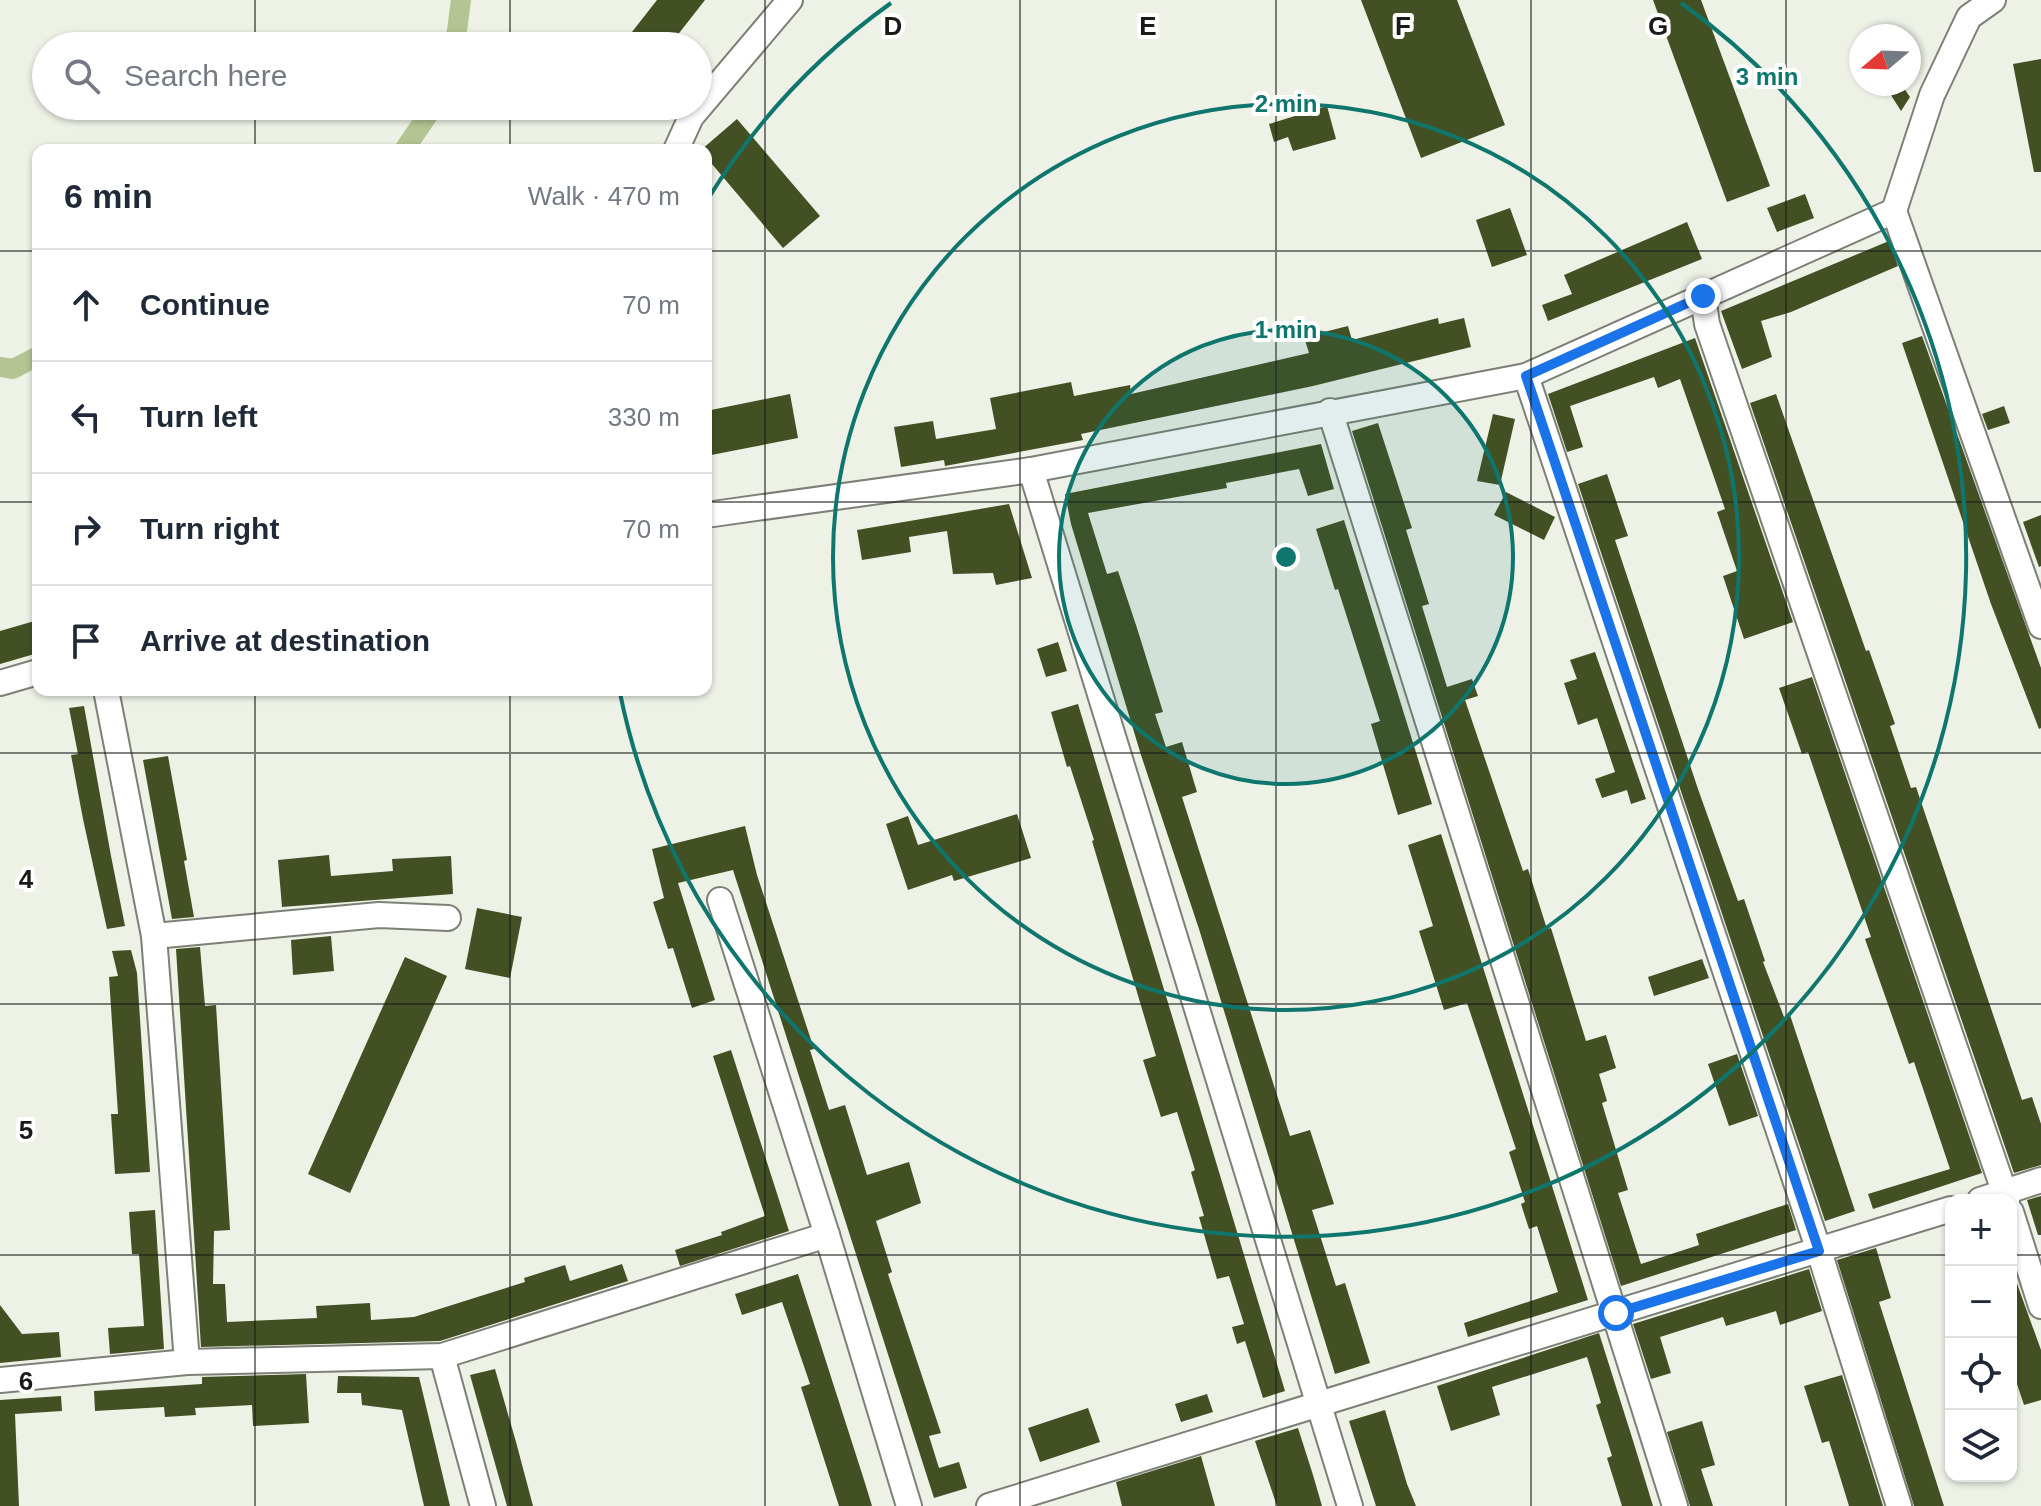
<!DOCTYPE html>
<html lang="en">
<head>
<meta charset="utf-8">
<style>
	body { margin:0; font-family:Arial,sans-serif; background:#f6f6f7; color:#1f2937 }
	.controls { position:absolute; right:24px; bottom:24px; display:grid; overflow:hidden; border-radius:16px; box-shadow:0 2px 6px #0004 }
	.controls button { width:72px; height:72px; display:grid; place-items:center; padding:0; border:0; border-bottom:2px solid #e0e1e3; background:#fff; color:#1f2937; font:40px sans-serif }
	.compass { position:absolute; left:1849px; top:24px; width:72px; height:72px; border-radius:50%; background:#fff; box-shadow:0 2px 6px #0004; rotate:251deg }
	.stop { position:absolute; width:24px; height:24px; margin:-18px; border:6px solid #1a73e8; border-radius:50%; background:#fff }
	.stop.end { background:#1a73e8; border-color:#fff; box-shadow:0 2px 8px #0008 }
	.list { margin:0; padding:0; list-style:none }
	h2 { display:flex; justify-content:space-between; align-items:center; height:104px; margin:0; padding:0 32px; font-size:34px }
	h2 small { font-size:26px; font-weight:400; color:#747a83 }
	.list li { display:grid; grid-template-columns:52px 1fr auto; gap:24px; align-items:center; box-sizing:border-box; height:112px; padding:0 32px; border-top:2px solid #e0e1e3 }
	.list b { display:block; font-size:30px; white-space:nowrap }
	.list em { font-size:26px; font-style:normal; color:#747a83 }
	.icon { flex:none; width:44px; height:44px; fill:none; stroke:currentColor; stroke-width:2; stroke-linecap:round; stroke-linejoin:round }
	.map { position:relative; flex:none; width:2041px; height:1506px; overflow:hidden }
	.search { position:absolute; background:#fff; box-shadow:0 2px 6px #0004; left:32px; top:32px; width:680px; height:88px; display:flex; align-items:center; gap:20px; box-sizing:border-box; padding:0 28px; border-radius:44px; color:#747a83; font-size:30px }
	.panel { position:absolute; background:#fff; box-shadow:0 2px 6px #0004; left:32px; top:144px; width:680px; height:552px; border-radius:16px }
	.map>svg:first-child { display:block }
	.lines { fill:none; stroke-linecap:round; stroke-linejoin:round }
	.canal { stroke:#b4c593; stroke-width:20 }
	.building { fill:#435024 }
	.minor-casing { stroke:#7c8076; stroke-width:28 }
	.minor { stroke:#fff; stroke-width:24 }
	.route { stroke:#1a73e8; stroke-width:10 }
	.grid { fill:none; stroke:#1a1b18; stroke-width:2; stroke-opacity:0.55 }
	.ring { fill:none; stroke:#0f766e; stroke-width:4 }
	.grid-label { font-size:26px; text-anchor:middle; font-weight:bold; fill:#1a1b18; stroke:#fff; stroke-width:8; stroke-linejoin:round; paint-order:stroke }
	.centre { fill:#0f766e; stroke:#fff; stroke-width:4 }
	.ring-label { font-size:24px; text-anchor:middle; font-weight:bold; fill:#0f766e; stroke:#fff; stroke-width:8; stroke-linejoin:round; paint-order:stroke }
</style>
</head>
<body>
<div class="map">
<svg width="2041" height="1506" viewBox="0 0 2041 1506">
	<rect width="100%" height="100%" fill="#edf1e6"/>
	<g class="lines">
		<g class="canal">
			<path d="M 455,46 L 461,0"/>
			<path d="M 404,150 L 434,106"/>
			<path d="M 0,367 L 13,369 L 38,356"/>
		</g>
	</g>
	<g class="building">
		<path d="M 657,0 L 705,0 L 669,46 L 621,46 Z"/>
		<path d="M 1361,0 L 1457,0 L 1505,125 L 1421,158 Z"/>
		<path d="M 1653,0 L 1701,0 L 1770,186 L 1727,202 Z"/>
		<path d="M 2041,59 L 2041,172 L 2034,172 L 2013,64 Z"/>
		<path d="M 1884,84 L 1901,84 L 1910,97 L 1901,111 Z"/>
		<path d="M 1327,106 L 1336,139 L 1293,151 L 1288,137 L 1274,142 L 1269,124 Z"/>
		<path d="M 737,119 L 820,216 L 783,248 L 706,157 L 706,150 L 701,150 Z"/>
		<path d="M 1805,194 L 1814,218 L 1777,232 L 1767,208 Z"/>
		<path d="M 1510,208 L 1527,255 L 1492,267 L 1476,220 Z"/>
		<path d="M 1687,222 L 1702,259 L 1548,321 L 1542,305 L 1572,294 L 1564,275 Z"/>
		<path d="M 1889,241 L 1898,266 L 1791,312 L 1761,321 L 1772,357 L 1742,369 L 1721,311 Z"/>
		<path d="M 1438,318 L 1439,324 L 1464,318 L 1471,347 L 1313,386 L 1081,434 L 1083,440 L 945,466 L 944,460 L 901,467 L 894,427 L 933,421 L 936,439 L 996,429 L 990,398 L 1071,382 L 1074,396 L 1130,385 L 1131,394 L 1309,353 L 1304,337 L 1348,326 L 1352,340 Z"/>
		<path d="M 1922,336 L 2041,668 L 2041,728 L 2039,729 L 1991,604 L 1902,343 Z"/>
		<path d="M 1695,338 L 1793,622 L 1744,639 L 1723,576 L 1737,571 L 1717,512 L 1725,509 L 1680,379 L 1658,388 L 1654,377 L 1570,406 L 1583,447 L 1567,452 L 1548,394 Z"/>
		<path d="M 790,394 L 798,438 L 706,456 L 706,411 Z"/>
		<path d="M 1776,394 L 1866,651 L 1869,650 L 1895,724 L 1890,726 L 1911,788 L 1916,787 L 2022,1100 L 2032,1097 L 2041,1124 L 2041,1165 L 2014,1173 L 1750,403 Z"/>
		<path d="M 2004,406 L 2010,423 L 1988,430 L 1982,414 Z"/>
		<path d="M 1493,414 L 1515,419 L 1500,485 L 1477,481 Z"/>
		<path d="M 1378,423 L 1412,528 L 1406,530 L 1429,604 L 1422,606 L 1447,687 L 1472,679 L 1478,696 L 1465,700 L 1523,871 L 1528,869 L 1547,929 L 1551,928 L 1586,1041 L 1606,1035 L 1616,1068 L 1599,1074 L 1607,1101 L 1602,1103 L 1628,1190 L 1618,1193 L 1641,1264 L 1699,1245 L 1696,1234 L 1788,1204 L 1796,1230 L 1621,1286 L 1352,431 Z"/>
		<path d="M 1321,444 L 1334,489 L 1308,496 L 1299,469 L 1226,483 L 1227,488 L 1088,513 L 1107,574 L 1118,571 L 1137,628 L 1163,712 L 1155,714 L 1166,747 L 1182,742 L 1197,792 L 1182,797 L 1290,1136 L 1310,1130 L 1334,1204 L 1312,1210 L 1336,1286 L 1345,1283 L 1370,1363 L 1335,1374 L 1199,929 L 1141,755 L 1071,524 L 1065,494 Z"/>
		<path d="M 1607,474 L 1628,536 L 1615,540 L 1698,789 L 1738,901 L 1744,899 L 1765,961 L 1763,962 L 1784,1017 L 1790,1015 L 1855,1211 L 1825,1221 L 1578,484 Z"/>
		<path d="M 1506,492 L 1555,517 L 1544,540 L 1494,515 Z"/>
		<path d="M 1009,504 L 1032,578 L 996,585 L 993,573 L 953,574 L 947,531 L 909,537 L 911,552 L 862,560 L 857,530 Z"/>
		<path d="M 2041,515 L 2041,566 L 2039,567 L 2023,522 Z"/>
		<path d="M 1344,520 L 1432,804 L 1398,815 L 1371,724 L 1380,721 L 1338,589 L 1335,590 L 1316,529 Z"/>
		<path d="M 38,620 L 38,653 L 0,664 L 0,631 Z"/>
		<path d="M 1058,642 L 1067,671 L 1046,677 L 1037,649 Z"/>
		<path d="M 1595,652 L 1646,799 L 1631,804 L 1627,790 L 1602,798 L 1595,779 L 1615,772 L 1597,718 L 1578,725 L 1564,683 L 1577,679 L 1570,660 Z"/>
		<path d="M 1812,677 L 1982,1173 L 1873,1209 L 1868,1194 L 1950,1169 L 1914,1062 L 1909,1064 L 1865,939 L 1871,937 L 1808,752 L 1802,754 L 1779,688 Z"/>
		<path d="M 1078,704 L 1285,1391 L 1263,1398 L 1245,1341 L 1237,1344 L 1232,1327 L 1244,1324 L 1229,1276 L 1217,1279 L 1199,1217 L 1204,1216 L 1191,1172 L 1195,1170 L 1177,1112 L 1161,1117 L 1143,1060 L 1156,1056 L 1092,841 L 1094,840 L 1070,766 L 1067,767 L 1051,712 Z"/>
		<path d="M 84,706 L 111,856 L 125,926 L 107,929 L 83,819 L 71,755 L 78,754 L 69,708 Z"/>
		<path d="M 168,756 L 187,860 L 184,861 L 194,917 L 172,919 L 143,760 Z"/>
		<path d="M 1017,814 L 1031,858 L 954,881 L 952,875 L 908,890 L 886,824 L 908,816 L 918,845 Z"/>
		<path d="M 745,826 L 757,875 L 814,1049 L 810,1050 L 829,1110 L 845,1105 L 867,1175 L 909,1162 L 921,1203 L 876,1221 L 892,1272 L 888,1274 L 941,1433 L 929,1436 L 939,1468 L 959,1462 L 967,1488 L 934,1498 L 733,870 L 678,883 L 715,1000 L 692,1008 L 673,948 L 668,949 L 653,902 L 664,898 L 652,849 Z"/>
		<path d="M 1441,834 L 1588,1300 L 1468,1337 L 1464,1323 L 1558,1292 L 1537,1226 L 1529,1229 L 1521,1204 L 1525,1202 L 1509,1152 L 1516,1149 L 1467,1003 L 1444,1010 L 1419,931 L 1433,926 L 1408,845 Z"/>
		<path d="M 329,855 L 331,876 L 393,871 L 392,859 L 451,856 L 453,894 L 282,907 L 278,860 Z"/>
		<path d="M 477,908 L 522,917 L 510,978 L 465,969 Z"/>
		<path d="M 331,936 L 334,971 L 293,975 L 291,940 Z"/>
		<path d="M 200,947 L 205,1006 L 216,1005 L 230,1230 L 214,1231 L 213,1284 L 225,1284 L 227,1322 L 317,1318 L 316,1306 L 370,1303 L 371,1320 L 414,1317 L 525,1282 L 524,1278 L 565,1265 L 570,1281 L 622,1264 L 628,1281 L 440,1341 L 201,1347 L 176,949 Z"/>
		<path d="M 131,950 L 137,973 L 150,1172 L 115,1174 L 111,1114 L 118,1114 L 109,977 L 118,976 L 112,951 Z"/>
		<path d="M 405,957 L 447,976 L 350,1193 L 308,1174 Z"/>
		<path d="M 1702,959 L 1709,978 L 1654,996 L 1648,977 Z"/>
		<path d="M 731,1050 L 789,1231 L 680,1266 L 675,1250 L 722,1235 L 721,1232 L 765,1216 L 713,1056 Z"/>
		<path d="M 1737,1054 L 1758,1116 L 1729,1126 L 1708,1064 Z"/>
		<path d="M 2041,1196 L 2041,1235 L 2038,1235 L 2027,1200 Z"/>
		<path d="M 155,1210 L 164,1349 L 110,1354 L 108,1328 L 144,1326 L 139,1254 L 132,1254 L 129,1212 Z"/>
		<path d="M 1876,1248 L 1891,1298 L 1879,1302 L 1944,1506 L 1914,1506 L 1837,1260 Z"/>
		<path d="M 2011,1267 L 2041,1350 L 2041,1400 L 2024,1405 L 2011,1366 Z"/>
		<path d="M 1809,1269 L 1822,1311 L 1780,1325 L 1776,1311 L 1726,1326 L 1723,1317 L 1660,1337 L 1671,1373 L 1651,1379 L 1633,1324 Z"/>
		<path d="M 798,1274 L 865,1483 L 872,1506 L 839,1506 L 801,1387 L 810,1384 L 782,1302 L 742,1315 L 735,1294 Z"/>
		<path d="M 0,1305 L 22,1334 L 59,1332 L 61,1357 L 0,1363 Z"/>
		<path d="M 1599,1333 L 1635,1447 L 1653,1506 L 1622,1506 L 1607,1458 L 1612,1456 L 1596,1405 L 1601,1403 L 1587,1357 L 1492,1387 L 1500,1415 L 1451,1431 L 1437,1386 Z"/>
		<path d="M 495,1369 L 516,1442 L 533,1506 L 507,1506 L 470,1375 Z"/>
		<path d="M 306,1374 L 309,1423 L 253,1426 L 252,1405 L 195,1408 L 196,1415 L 165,1417 L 164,1407 L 95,1411 L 94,1391 L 202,1384 L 202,1377 Z"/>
		<path d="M 1842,1375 L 1883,1506 L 1849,1506 L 1829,1441 L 1822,1443 L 1804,1386 Z"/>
		<path d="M 338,1376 L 419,1377 L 450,1506 L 424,1506 L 402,1410 L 362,1405 L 361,1393 L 337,1393 Z"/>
		<path d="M 1207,1394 L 1213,1412 L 1181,1422 L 1175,1404 Z"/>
		<path d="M 61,1396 L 62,1411 L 15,1414 L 19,1506 L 0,1506 L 0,1400 Z"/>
		<path d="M 1088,1408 L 1100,1442 L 1040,1462 L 1028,1428 Z"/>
		<path d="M 1385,1410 L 1407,1484 L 1416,1506 L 1376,1506 L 1349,1421 Z"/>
		<path d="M 1702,1421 L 1715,1465 L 1701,1469 L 1713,1506 L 1690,1506 L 1667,1432 Z"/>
		<path d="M 1298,1428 L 1313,1475 L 1322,1506 L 1277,1506 L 1255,1441 Z"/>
		<path d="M 1201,1456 L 1215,1506 L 1122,1506 L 1116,1482 Z"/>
	</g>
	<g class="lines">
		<defs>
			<g id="minor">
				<path d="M 676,150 L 691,117 L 790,0"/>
				<path d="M 1894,211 L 2041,626"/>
				<path d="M 1703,296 L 1707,324 L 2007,1200"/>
				<path d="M 1526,376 L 1819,1251 L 1899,1506"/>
				<path d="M 1330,411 L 1675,1506"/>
				<path d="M 1031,470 L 1350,1506"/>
				<path d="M 706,515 L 1031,470 L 1526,376 L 1894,211 L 1932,95 L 1969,17 L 1993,0"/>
				<path d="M 0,683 L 38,672"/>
				<path d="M 106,690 L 154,936 L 187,1362"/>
				<path d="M 720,900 L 827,1235 L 909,1506"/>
				<path d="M 154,936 L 379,915 L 448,918"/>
				<path d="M 1980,1200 L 2041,1180"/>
				<path d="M 2011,1212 L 2041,1306"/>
				<path d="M 442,1356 L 483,1506"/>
				<path d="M 0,1380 L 187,1362 L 442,1356 L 827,1235"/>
				<path d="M 989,1506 L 1951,1209"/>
			</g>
		</defs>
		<use href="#minor" class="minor-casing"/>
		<use href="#minor" class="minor"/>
	</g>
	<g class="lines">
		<path class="route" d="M 1616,1313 L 1819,1251 L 1526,376 L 1703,296"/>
	</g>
	<path class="grid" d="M 255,0 L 255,46M 510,0 L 510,46M 765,0 L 765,1506M 1020,0 L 1020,1506M 1276,0 L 1276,1506M 1531,0 L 1531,1506M 1786,0 L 1786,1506M 255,106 L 255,150M 510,106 L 510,150M 0,251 L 38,251M 706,251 L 2041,251M 0,502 L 38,502M 706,502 L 2041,502M 255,690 L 255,1506M 510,690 L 510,1506M 0,753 L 2041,753M 0,1004 L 2041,1004M 0,1255 L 1951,1255M 2011,1255 L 2041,1255"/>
	<circle cx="1286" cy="557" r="227" fill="#0f766e" fill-opacity=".12"/>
	<g class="ring">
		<circle cx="1286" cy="557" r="227"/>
		<circle cx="1286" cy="557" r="453"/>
		<path d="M706 202A680 680 0 0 1 891 3M1681 3A680 680 0 1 1 620 693"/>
	</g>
	<g class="grid-label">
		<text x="893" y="35">D</text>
		<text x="1148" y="35">E</text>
		<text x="1403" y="35">F</text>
		<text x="1658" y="35">G</text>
		<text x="26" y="888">4</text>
		<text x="26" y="1139">5</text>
		<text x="26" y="1390">6</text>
	</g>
	<circle cx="1286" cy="557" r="12" class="centre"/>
	<g class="ring-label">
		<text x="1767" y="85">3 min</text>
		<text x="1286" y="112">2 min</text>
		<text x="1286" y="338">1 min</text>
	</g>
</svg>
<div class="controls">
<button>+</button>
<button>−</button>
<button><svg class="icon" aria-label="locate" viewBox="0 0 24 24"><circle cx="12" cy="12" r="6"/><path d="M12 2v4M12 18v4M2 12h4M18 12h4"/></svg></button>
<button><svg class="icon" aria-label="layers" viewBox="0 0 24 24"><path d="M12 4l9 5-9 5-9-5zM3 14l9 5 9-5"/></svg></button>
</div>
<svg class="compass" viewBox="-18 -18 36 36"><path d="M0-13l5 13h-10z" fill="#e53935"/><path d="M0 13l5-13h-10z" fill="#747a83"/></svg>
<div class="stop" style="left:1616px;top:1313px"></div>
<div class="stop end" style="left:1703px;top:296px"></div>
<div class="search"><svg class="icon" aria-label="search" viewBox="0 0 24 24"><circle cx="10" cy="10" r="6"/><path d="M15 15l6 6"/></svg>Search here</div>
<section class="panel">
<h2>6 min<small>Walk · 470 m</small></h2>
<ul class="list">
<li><svg class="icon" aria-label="ahead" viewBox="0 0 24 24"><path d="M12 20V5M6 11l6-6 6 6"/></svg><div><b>Continue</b></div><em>70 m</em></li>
<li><svg class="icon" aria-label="left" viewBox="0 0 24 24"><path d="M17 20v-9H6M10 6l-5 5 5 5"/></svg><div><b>Turn left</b></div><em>330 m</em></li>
<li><svg class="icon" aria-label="right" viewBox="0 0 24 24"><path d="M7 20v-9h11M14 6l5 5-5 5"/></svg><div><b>Turn right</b></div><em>70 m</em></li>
<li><svg class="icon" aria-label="arrive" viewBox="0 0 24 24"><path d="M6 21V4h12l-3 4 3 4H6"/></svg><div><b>Arrive at destination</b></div></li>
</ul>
</section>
</div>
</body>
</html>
